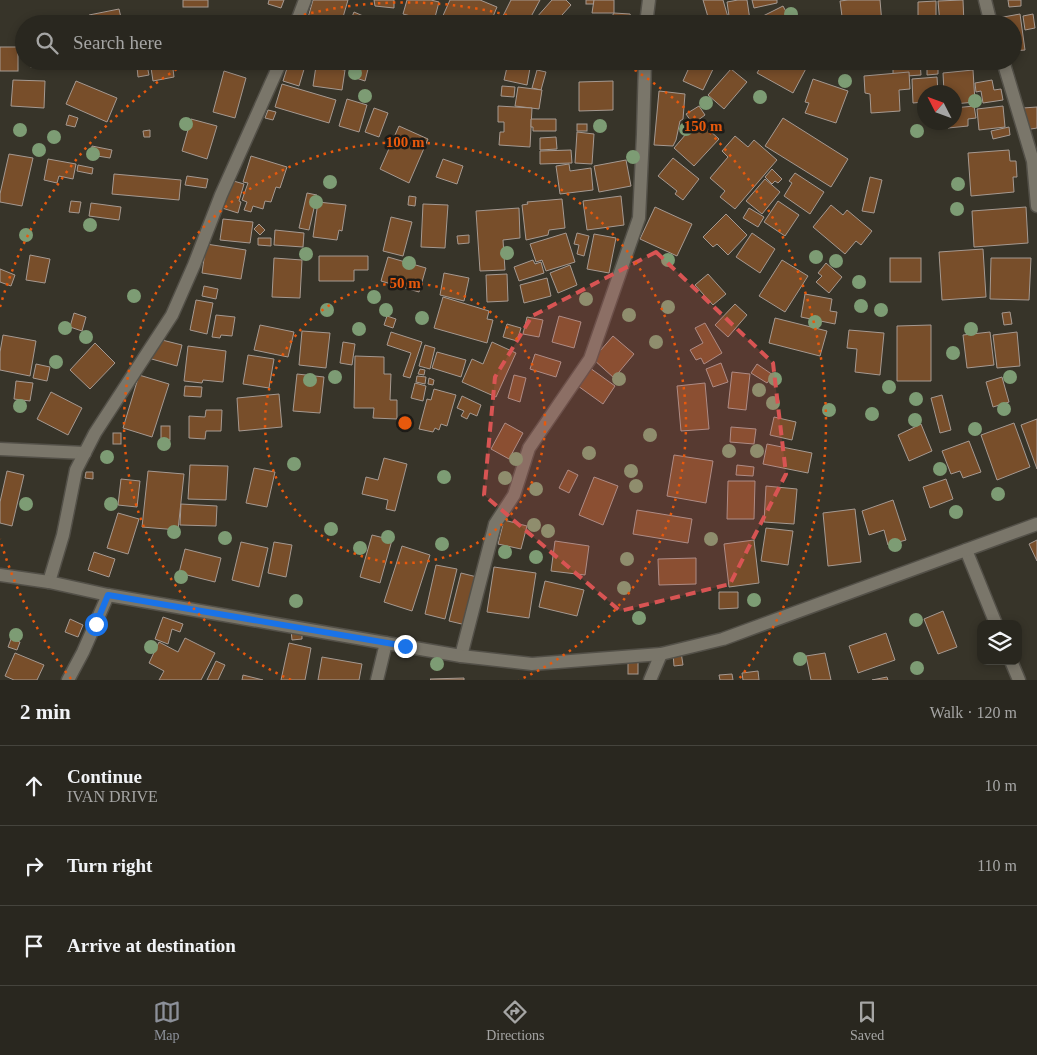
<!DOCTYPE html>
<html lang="en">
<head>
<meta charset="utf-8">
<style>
	body { margin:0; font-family:"Times New Roman",serif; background:#35332c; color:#f1f3f6 }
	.controls { position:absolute; right:15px; bottom:15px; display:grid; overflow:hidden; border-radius:10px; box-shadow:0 2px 8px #0003 }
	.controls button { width:45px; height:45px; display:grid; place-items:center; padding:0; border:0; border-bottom:1px solid #45443d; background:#29271f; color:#f1f3f6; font:25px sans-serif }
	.compass { position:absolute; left:917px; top:85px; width:45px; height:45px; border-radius:50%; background:#29271f; box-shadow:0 2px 8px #0003; rotate:312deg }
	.stop { position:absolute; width:15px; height:15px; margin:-11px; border:4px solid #1a73e8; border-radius:50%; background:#fff }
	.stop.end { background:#1a73e8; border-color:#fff; box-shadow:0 1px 5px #0008 }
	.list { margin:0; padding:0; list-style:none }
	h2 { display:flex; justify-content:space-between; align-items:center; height:65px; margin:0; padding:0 20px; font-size:21px }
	h2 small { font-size:16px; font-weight:400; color:#a5a5a4 }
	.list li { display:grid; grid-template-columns:32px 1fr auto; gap:15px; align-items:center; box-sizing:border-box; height:80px; padding:0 20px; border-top:1px solid #45443d }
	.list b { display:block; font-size:19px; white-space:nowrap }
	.list p { margin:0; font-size:16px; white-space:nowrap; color:#a5a5a4 }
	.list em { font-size:16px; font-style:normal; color:#a5a5a4 }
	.icon { flex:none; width:28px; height:28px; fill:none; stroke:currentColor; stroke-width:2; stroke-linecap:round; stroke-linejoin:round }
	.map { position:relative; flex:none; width:1037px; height:680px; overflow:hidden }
	.search { position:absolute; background:#29271f; box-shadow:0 2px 8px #0003; left:15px; right:15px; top:15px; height:55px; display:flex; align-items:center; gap:12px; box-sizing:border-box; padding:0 18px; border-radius:28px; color:#a5a5a4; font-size:19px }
	.sheet { height:305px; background:#29271f }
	nav { display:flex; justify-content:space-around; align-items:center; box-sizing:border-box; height:70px; border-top:1px solid #45443d; background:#29271f; font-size:14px; color:#a5a5a4 }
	nav a { display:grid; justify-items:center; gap:2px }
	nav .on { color:#8c9099 }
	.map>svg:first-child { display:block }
	.building { fill:#784e2a; stroke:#a59991 }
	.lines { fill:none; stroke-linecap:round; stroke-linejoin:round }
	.minor-casing { stroke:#535048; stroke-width:15 }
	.tertiary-casing { stroke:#535048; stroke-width:15 }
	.minor { stroke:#7a766a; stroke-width:12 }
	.tertiary { stroke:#7a766a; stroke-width:12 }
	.tree { fill:#7d9c74 }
	.route { stroke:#1a73e8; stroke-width:6 }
	.marked { fill:#d85453; fill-opacity:0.2; stroke:#d85453; stroke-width:4; stroke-dasharray:10 6; stroke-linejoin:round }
	.ring { fill:none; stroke:#e8590c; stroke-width:2.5; stroke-dasharray:2.5 5 }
	.centre { fill:#e8590c; stroke:#1d1b17; stroke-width:2.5 }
	.ring-label { font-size:15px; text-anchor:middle; font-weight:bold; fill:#e8590c; stroke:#1d1b17; stroke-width:5; stroke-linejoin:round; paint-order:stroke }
</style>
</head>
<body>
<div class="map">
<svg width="1037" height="680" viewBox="0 0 1037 680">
	<rect width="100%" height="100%" fill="#373429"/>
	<g class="building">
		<rect x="183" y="0" width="25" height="7"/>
		<path d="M 269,0 L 284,0 L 281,8 L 268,4 Z"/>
		<path d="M 313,0 L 348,0 L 341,24 L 315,24 L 307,21 Z"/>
		<path d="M 374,0 L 394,0 L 394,8 L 375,6 Z"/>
		<path d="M 407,0 L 431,0 L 439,2 L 434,21 L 437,22 L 437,24 L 426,24 L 426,20 L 403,14 Z"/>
		<path d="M 450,0 L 480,0 L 497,7 L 490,24 L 450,24 L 441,20 Z"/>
		<path d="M 511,0 L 540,0 L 527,24 L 508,24 L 501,20 Z"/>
		<path d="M 552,0 L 566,0 L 571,5 L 554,24 L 542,24 L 536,18 Z"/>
		<rect x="586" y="0" width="8" height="4"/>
		<path d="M 594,0 L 614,0 L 614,13 L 592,13 Z"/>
		<path d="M 703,0 L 723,0 L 730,24 L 704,24 L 703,22 L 708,17 Z"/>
		<path d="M 738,0 L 747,0 L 750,20 L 730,23 L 727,2 Z"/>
		<path d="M 752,0 L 777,0 L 777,3 L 754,8 Z"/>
		<path d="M 848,0 L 880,0 L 882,24 L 843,24 L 840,1 Z"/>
		<path d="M 963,0 L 964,24 L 940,24 L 938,1 Z"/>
		<path d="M 1008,0 L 1021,0 L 1021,6 L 1009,7 Z"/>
		<path d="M 936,1 L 936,24 L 918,24 L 918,2 Z"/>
		<path d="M 783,6 L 791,21 L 785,24 L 757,24 L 755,20 Z"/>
		<path d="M 119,9 L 122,22 L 114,24 L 91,24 L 89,15 Z"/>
		<path d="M 354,12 L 370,19 L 368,24 L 349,24 Z"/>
		<path d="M 614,13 L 630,14 L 632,19 L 638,19 L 638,24 L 607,24 Z"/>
		<path d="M 1020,14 L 1025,50 L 1013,51 L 1013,24 L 999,24 L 998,18 Z"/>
		<path d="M 1033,14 L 1035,28 L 1025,30 L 1023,16 Z"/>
		<rect x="564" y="19" width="12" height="5"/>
		<path d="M 576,19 L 603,22 L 603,24 L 576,24 Z"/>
		<rect x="0" y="47" width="18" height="24"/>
		<rect x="31" y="61" width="19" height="6"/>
		<rect x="63" y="61" width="8" height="8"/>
		<path d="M 77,61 L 101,61 L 100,66 L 77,63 Z"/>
		<path d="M 150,61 L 172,61 L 174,77 L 153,81 Z"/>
		<path d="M 451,61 L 481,61 L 479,67 L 451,64 Z"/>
		<rect x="668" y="61" width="16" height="8"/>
		<path d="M 692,61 L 707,61 L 715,65 L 703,90 L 683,81 Z"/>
		<path d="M 764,61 L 810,61 L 793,93 L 757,73 Z"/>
		<path d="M 943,61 L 959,61 L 959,65 L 943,66 Z"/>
		<path d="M 289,62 L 305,66 L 299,86 L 283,81 Z"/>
		<path d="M 920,62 L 921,75 L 893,77 L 893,64 Z"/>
		<path d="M 508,63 L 530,68 L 527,85 L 504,80 Z"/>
		<path d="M 927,63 L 938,63 L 938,74 L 927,75 Z"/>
		<path d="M 147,65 L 149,75 L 138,77 L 137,67 Z"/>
		<path d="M 316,66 L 345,70 L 342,90 L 313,86 Z"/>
		<path d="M 359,67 L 368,69 L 365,81 L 356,78 Z"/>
		<path d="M 731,69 L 747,82 L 724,109 L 708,95 Z"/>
		<path d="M 537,70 L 546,72 L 541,90 L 532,88 Z"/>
		<path d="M 973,70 L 975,102 L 954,104 L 954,92 L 944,92 L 943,73 Z"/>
		<path d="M 224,71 L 246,78 L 235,118 L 213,112 Z"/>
		<path d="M 909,72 L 910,89 L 899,90 L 900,111 L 871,113 L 870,94 L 865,93 L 864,76 Z"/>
		<path d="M 937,77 L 938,92 L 924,92 L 924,102 L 913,103 L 912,79 Z"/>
		<path d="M 813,79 L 848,91 L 836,123 L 805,113 L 809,103 L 805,102 Z"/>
		<path d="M 13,80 L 45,81 L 44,108 L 11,106 Z"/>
		<path d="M 992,80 L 994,90 L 1001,89 L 1003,100 L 983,103 L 981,91 L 976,92 L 975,83 Z"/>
		<path d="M 76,81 L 117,98 L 107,122 L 66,104 Z"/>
		<path d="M 613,81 L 613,110 L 579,111 L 579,82 Z"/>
		<path d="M 282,84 L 336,100 L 329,123 L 275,107 Z"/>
		<path d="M 502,86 L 515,87 L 514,97 L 501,96 Z"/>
		<path d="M 518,87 L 542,90 L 539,109 L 515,106 Z"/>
		<path d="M 659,91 L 685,94 L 683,119 L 680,121 L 676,140 L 673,146 L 654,145 Z"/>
		<path d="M 347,99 L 367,105 L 359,132 L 339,126 Z"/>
		<path d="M 498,106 L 532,108 L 530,147 L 499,145 L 500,132 L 504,132 L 504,122 L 498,122 Z"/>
		<path d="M 699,106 L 705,115 L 693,124 L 686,114 Z"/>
		<path d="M 974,106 L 976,118 L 968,119 L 968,126 L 948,128 L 947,122 L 954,122 L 954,108 Z"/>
		<path d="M 1003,106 L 1005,127 L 979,130 L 977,109 Z"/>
		<path d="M 1037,107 L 1037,128 L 1025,130 L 1023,108 Z"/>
		<path d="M 374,108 L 388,113 L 379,137 L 365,132 Z"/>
		<path d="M 268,110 L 276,112 L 273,120 L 265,118 Z"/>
		<path d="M 69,115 L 78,118 L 75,127 L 66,125 Z"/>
		<path d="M 783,118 L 848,159 L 831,187 L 765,146 Z"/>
		<path d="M 191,119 L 217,126 L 207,159 L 182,151 Z"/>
		<path d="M 531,119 L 556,119 L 556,131 L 533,131 L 533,127 L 531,127 Z"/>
		<path d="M 698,120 L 719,139 L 694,166 L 674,148 Z"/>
		<rect x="577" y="124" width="10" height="7"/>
		<path d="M 399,126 L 428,139 L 409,183 L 380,169 Z"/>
		<path d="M 1009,127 L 1010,135 L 993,139 L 991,131 Z"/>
		<path d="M 150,130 L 150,137 L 144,137 L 143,131 Z"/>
		<path d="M 577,132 L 594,134 L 592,164 L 575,163 Z"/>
		<path d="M 735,136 L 748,147 L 754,140 L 777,160 L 735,209 L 720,197 L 725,191 L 710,178 L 728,157 L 722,151 Z"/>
		<path d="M 556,137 L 557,149 L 540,150 L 540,138 Z"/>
		<path d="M 92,146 L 112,150 L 110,158 L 91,155 Z"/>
		<path d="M 571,150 L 572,163 L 540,164 L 540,151 Z"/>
		<path d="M 1009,150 L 1010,161 L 1016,161 L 1017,177 L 1013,177 L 1014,192 L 971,196 L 968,153 Z"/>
		<path d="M 9,154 L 33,158 L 22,206 L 0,202 L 0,194 Z"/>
		<path d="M 251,156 L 287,167 L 280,188 L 276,187 L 271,202 L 265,201 L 263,209 L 253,206 L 251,212 L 244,210 L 247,202 L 242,200 L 248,183 L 243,182 Z"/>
		<path d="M 673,158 L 699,179 L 683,200 L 675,194 L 677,191 L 658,176 Z"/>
		<path d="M 48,159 L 76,164 L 73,179 L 59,176 L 57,183 L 44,180 Z"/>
		<path d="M 443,159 L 463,166 L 457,184 L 436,177 Z"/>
		<path d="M 626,160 L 631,186 L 599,192 L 594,166 Z"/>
		<path d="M 569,164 L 570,171 L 591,168 L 593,190 L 560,194 L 556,166 Z"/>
		<path d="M 78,165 L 93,168 L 92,174 L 77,171 Z"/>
		<path d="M 772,169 L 782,179 L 778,183 L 775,181 L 772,184 L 765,177 Z"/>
		<path d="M 795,173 L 824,192 L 810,214 L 784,196 L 792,183 L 789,181 Z"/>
		<path d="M 114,174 L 181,180 L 179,200 L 112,194 Z"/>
		<path d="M 187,176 L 208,179 L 206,188 L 185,185 Z"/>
		<path d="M 870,177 L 882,180 L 874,213 L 862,211 Z"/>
		<path d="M 765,179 L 780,192 L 762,214 L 746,201 Z"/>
		<path d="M 230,180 L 244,184 L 239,201 L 241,202 L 238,213 L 222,208 Z"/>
		<path d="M 307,193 L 317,195 L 309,230 L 299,228 Z"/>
		<path d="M 409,196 L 416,197 L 415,206 L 408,205 Z"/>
		<path d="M 621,196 L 624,225 L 587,230 L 583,201 Z"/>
		<path d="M 562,199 L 565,228 L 549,230 L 548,235 L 526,240 L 522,205 L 528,204 L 527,202 Z"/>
		<path d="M 71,201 L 81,202 L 79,213 L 69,212 Z"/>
		<path d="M 778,201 L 799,215 L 785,236 L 764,222 Z"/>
		<path d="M 318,202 L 346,205 L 342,231 L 339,230 L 337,240 L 313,237 Z"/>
		<path d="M 91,203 L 121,207 L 119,220 L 89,216 Z"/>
		<path d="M 423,204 L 448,205 L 445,248 L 421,247 Z"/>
		<path d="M 831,205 L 843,215 L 847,210 L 872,231 L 861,245 L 856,241 L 845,254 L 813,227 Z"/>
		<path d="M 655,207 L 692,224 L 677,256 L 640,239 Z"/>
		<path d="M 1026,207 L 1028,243 L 974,247 L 972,211 Z"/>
		<path d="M 519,208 L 520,238 L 503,240 L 505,270 L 480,271 L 476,211 Z"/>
		<path d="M 749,208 L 764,217 L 758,227 L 743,218 Z"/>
		<path d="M 726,214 L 747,235 L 728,255 L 717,244 L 713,247 L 703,237 Z"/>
		<path d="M 391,217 L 412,222 L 403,256 L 383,251 Z"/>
		<path d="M 223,219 L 253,222 L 250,243 L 220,240 Z"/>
		<path d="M 259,224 L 265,230 L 260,235 L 254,229 Z"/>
		<path d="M 275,230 L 304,233 L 303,247 L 274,245 Z"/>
		<path d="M 566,233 L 575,262 L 546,271 L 542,260 L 536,262 L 530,244 Z"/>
		<path d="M 577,233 L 589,236 L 584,256 L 577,254 L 579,245 L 574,244 Z"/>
		<path d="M 752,233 L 775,249 L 760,273 L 736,257 Z"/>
		<path d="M 594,234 L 616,238 L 609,273 L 587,269 Z"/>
		<path d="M 469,235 L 469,243 L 458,244 L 457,236 Z"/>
		<path d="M 258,238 L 271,238 L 271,246 L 258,245 Z"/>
		<path d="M 206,244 L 246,250 L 241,279 L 202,273 Z"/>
		<path d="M 983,249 L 986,297 L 942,300 L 939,252 Z"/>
		<path d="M 30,255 L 50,259 L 45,283 L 26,280 Z"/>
		<path d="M 319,256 L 368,256 L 368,270 L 354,270 L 354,281 L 319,281 Z"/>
		<path d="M 388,257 L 426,268 L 419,292 L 381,281 Z"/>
		<path d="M 274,258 L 302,260 L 300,298 L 272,297 Z"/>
		<rect x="890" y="258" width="31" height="24"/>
		<path d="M 991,258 L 1031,258 L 1029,300 L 990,299 Z"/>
		<path d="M 533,260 L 535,264 L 541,262 L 544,273 L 519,281 L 514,267 Z"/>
		<path d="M 782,260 L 808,276 L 785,312 L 759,296 Z"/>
		<path d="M 826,263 L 842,277 L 829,293 L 816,282 L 822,276 L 818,273 Z"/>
		<path d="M 570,265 L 577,285 L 558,293 L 550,273 Z"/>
		<path d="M 0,269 L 15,275 L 11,286 L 0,282 Z"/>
		<path d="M 444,273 L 469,278 L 464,301 L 440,295 Z"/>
		<path d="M 507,274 L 508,301 L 487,302 L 486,275 Z"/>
		<path d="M 708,274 L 726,294 L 713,305 L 695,285 Z"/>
		<path d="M 547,278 L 551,296 L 524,303 L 520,285 Z"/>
		<path d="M 204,286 L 218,289 L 216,299 L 202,296 Z"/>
		<path d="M 805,294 L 832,299 L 830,311 L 837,312 L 835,324 L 801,317 Z"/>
		<path d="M 443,297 L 489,311 L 487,319 L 493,320 L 487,343 L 434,328 Z"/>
		<path d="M 196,300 L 213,303 L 207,334 L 190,330 Z"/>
		<path d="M 735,304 L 747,315 L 728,337 L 715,325 Z"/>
		<path d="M 1010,312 L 1012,324 L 1004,325 L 1002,313 Z"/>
		<path d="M 74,313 L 86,317 L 82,331 L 70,327 Z"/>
		<path d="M 216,315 L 235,317 L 232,336 L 221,335 L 220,338 L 212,337 Z"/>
		<path d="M 387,316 L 396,319 L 393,328 L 384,325 Z"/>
		<path d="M 559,316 L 581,322 L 574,348 L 552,342 Z"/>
		<path d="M 527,317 L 543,320 L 539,337 L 523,334 Z"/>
		<path d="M 775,318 L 827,331 L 820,356 L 769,343 Z"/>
		<path d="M 705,323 L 722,353 L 704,364 L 701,358 L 696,360 L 690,350 L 703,343 L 695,328 Z"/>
		<path d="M 507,324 L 521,328 L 517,341 L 503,337 Z"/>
		<path d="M 260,325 L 294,332 L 288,357 L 254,350 Z"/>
		<path d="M 931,325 L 931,381 L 897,381 L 897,326 Z"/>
		<path d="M 849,330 L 884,333 L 880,375 L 855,372 L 857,349 L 847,348 Z"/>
		<path d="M 302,331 L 330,333 L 326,368 L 299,365 Z"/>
		<path d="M 391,332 L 422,342 L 410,378 L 403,376 L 411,353 L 387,345 Z"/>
		<path d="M 990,332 L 994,365 L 967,368 L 963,335 Z"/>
		<path d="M 1017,332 L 1020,366 L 997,368 L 993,335 Z"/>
		<path d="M 3,335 L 36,341 L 30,376 L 0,370 L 0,352 Z"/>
		<path d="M 613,336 L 634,354 L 614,378 L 593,359 Z"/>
		<path d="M 154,338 L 182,345 L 177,366 L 148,358 Z"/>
		<path d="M 343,342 L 355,344 L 352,365 L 340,363 Z"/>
		<path d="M 492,342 L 516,353 L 496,397 L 462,382 L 472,359 L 483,364 Z"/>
		<path d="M 95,343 L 115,363 L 90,389 L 70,370 Z"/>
		<path d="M 425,345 L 435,348 L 430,369 L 419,366 Z"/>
		<path d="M 188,346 L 226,351 L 223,382 L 203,380 L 202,383 L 184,381 Z"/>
		<path d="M 437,352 L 466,360 L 461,377 L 432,368 Z"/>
		<path d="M 535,354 L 561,362 L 556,377 L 530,369 Z"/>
		<path d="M 248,355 L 274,359 L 269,388 L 243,384 Z"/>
		<path d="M 355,356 L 384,357 L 384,374 L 391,374 L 390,400 L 397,400 L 397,419 L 373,418 L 374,408 L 354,408 Z"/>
		<path d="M 721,363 L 728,382 L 713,387 L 706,369 Z"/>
		<path d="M 36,364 L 50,367 L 47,381 L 33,378 Z"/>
		<path d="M 757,364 L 773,375 L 767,383 L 751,373 Z"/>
		<path d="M 590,368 L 615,386 L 603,404 L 578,386 Z"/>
		<path d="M 420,369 L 425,370 L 424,375 L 418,374 Z"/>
		<path d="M 732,372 L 750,374 L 746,410 L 728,408 Z"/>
		<path d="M 297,374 L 324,377 L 320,413 L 293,411 Z"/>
		<path d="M 139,375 L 169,384 L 152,437 L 123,428 Z"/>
		<path d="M 514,375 L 526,378 L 520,402 L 508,398 Z"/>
		<path d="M 417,376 L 426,377 L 425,384 L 416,382 Z"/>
		<path d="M 1002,377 L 1009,402 L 993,407 L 986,382 Z"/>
		<path d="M 429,378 L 434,380 L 433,385 L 428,384 Z"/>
		<path d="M 16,381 L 33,383 L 30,401 L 14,399 Z"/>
		<path d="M 415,383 L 426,386 L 423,401 L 411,398 Z"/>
		<path d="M 705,383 L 709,429 L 681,431 L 677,386 Z"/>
		<path d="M 185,386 L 202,387 L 201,397 L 184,396 Z"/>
		<path d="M 434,389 L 456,395 L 447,426 L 441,424 L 439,430 L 435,428 L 433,432 L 419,429 L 427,399 L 431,400 Z"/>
		<path d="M 51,392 L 82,408 L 68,435 L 37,419 Z"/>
		<path d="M 279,394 L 282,427 L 239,431 L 237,398 Z"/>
		<path d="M 942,395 L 951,430 L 940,433 L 931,398 Z"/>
		<path d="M 462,396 L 481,405 L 477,416 L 470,413 L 467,419 L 461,416 L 464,411 L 457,408 Z"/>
		<path d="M 206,410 L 222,410 L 221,431 L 206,431 L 205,439 L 189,438 L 189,416 L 205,417 Z"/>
		<path d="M 774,417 L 796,422 L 792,440 L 770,435 Z"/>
		<path d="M 1037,419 L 1037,469 L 1021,425 Z"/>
		<path d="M 505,423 L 523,433 L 509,459 L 491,449 Z"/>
		<path d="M 1014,423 L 1030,467 L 997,480 L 981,435 Z"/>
		<path d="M 921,424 L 932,451 L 909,461 L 898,435 Z"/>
		<rect x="161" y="426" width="9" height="14"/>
		<path d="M 731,427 L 756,429 L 754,444 L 730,442 Z"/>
		<rect x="113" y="433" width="8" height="11"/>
		<path d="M 969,441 L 981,472 L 963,478 L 960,471 L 951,474 L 942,451 Z"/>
		<path d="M 767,444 L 812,453 L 808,473 L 763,464 Z"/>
		<path d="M 674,455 L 713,461 L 706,503 L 667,496 Z"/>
		<path d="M 384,458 L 407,464 L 395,511 L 386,509 L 388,500 L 362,494 L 366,477 L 378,480 Z"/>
		<path d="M 190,465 L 228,466 L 226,500 L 188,499 Z"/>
		<path d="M 737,465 L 754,467 L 753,476 L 736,475 Z"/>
		<path d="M 254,468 L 275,472 L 267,507 L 246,503 Z"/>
		<path d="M 568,470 L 578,475 L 569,493 L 559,488 Z"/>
		<path d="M 7,471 L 24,475 L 12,526 L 0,523 L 0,502 Z"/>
		<path d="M 148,471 L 184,474 L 178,530 L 142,527 Z"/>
		<path d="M 86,472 L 93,472 L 93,479 L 85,478 Z"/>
		<path d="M 594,477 L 618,486 L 603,525 L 579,515 Z"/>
		<path d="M 121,479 L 140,481 L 137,507 L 118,505 Z"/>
		<path d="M 946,479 L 953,499 L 930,508 L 923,487 Z"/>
		<path d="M 728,481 L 755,481 L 754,519 L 727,519 Z"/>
		<path d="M 766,486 L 797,489 L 794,524 L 764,522 Z"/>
		<path d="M 893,500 L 906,540 L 888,545 L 884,530 L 869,535 L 862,511 Z"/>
		<path d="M 181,504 L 217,506 L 216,526 L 180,525 Z"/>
		<path d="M 855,509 L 861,562 L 828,566 L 823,513 Z"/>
		<path d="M 637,510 L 692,519 L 688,543 L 633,534 Z"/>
		<path d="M 118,513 L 139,519 L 128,554 L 107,548 Z"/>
		<path d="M 504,520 L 527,526 L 521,549 L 498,544 Z"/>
		<path d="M 766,528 L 793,531 L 788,565 L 761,561 Z"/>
		<path d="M 372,535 L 392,540 L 380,583 L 360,577 Z"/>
		<path d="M 754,540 L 759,583 L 729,587 L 724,544 Z"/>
		<path d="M 1037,540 L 1037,561 L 1029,544 Z"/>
		<path d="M 555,541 L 589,546 L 585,575 L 551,571 Z"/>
		<path d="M 241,542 L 268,548 L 259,587 L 232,580 Z"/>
		<path d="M 274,542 L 292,545 L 286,577 L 268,573 Z"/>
		<path d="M 402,546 L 430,555 L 412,611 L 384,602 Z"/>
		<path d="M 185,549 L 221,558 L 215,582 L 179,573 Z"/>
		<path d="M 94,552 L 115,559 L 109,577 L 88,570 Z"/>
		<path d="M 696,558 L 696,584 L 659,585 L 658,559 Z"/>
		<path d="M 436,565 L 457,569 L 445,619 L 425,614 Z"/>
		<path d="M 494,567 L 536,573 L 529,618 L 487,612 Z"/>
		<path d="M 461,573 L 477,577 L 466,625 L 449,621 Z"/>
		<path d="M 545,581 L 584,590 L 577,616 L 539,607 Z"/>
		<path d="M 719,592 L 738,592 L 738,608 L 719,609 Z"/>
		<path d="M 943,611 L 957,647 L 938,654 L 924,619 Z"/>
		<path d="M 163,617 L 183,624 L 180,632 L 172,629 L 168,644 L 155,639 Z"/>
		<path d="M 70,619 L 83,625 L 78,637 L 65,632 Z"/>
		<path d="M 302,629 L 302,639 L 292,640 L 291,630 Z"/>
		<path d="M 886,633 L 895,660 L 858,673 L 849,646 Z"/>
		<path d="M 185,638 L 215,653 L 201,680 L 159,680 L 164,671 L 149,663 L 159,642 L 178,652 Z"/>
		<path d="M 11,639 L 20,642 L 17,650 L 8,647 Z"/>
		<path d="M 289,643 L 311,648 L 305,680 L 281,680 Z"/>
		<path d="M 681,652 L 683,665 L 674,666 L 673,653 Z"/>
		<path d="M 15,653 L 44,665 L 37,680 L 14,680 L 5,676 Z"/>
		<path d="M 825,653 L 831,680 L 811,680 L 806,656 Z"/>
		<path d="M 322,657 L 362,664 L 359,680 L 318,680 Z"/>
		<rect x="628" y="660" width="10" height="14"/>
		<path d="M 216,661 L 225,665 L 218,680 L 207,680 Z"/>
		<path d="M 758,671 L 759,680 L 743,680 L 742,673 Z"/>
		<path d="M 732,674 L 733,680 L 720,680 L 719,675 Z"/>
		<path d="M 243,675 L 263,680 L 242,680 Z"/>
		<path d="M 887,677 L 888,680 L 872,680 Z"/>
		<path d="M 464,678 L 464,680 L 431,680 L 430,679 Z"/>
	</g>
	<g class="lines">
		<defs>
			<g id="minor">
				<path d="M 985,0 L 991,24"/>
				<path d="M 296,24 L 305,0"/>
				<path d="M 646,24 L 649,0"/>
				<path d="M 1003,61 L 1033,161 L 1037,206"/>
				<path d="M 0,449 L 85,453"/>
				<path d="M 966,550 L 996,624"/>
				<path d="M 49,582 L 63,535 L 76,470 L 95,433 L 172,315 L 194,265 L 221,195 L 281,61"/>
				<path d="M 461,656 L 495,524 L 514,495 L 529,448 L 590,359 L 639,218 L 643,134 L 645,61"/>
				<path d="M 1011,661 L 1019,680"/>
				<path d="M 68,680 L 83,652 L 108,595"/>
				<path d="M 377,680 L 386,643"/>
				<path d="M 650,680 L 661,654"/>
			</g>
			<path id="tertiary" d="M 0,575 L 49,582 L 108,595 L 461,656 L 532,664 L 661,654 L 723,639 L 1037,524"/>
		</defs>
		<use href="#minor" class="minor-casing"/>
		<use href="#tertiary" class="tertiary-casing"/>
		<use href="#minor" class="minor"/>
		<use href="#tertiary" class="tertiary"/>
	</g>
	<g class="tree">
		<circle cx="791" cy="14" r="7"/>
		<circle cx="355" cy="73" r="7"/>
		<circle cx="845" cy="81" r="7"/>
		<circle cx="365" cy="96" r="7"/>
		<circle cx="760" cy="97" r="7"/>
		<circle cx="975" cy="101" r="7"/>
		<circle cx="706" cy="103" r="7"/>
		<circle cx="186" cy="124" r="7"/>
		<circle cx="600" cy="126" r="7"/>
		<circle cx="686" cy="129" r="7"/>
		<circle cx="20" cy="130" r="7"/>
		<circle cx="917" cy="131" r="7"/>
		<circle cx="54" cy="137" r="7"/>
		<circle cx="39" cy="150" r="7"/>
		<circle cx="93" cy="154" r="7"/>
		<circle cx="633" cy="157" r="7"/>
		<circle cx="330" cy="182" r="7"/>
		<circle cx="958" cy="184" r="7"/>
		<circle cx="316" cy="202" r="7"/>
		<circle cx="957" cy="209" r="7"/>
		<circle cx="90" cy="225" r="7"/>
		<circle cx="26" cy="235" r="7"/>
		<circle cx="507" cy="253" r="7"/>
		<circle cx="306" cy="254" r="7"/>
		<circle cx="816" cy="257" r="7"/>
		<circle cx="668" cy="260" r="7"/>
		<circle cx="836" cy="261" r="7"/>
		<circle cx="409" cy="263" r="7"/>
		<circle cx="859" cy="282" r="7"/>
		<circle cx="134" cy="296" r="7"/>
		<circle cx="374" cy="297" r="7"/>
		<circle cx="586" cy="299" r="7"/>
		<circle cx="861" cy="306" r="7"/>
		<circle cx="668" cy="307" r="7"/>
		<circle cx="327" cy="310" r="7"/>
		<circle cx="386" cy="310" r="7"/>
		<circle cx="881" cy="310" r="7"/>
		<circle cx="629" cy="315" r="7"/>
		<circle cx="422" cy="318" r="7"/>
		<circle cx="815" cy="322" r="7"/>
		<circle cx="65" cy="328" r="7"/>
		<circle cx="359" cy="329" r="7"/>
		<circle cx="971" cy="329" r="7"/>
		<circle cx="86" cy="337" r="7"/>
		<circle cx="656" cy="342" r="7"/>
		<circle cx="953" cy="353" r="7"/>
		<circle cx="56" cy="362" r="7"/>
		<circle cx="335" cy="377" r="7"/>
		<circle cx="1010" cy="377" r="7"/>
		<circle cx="619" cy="379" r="7"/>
		<circle cx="775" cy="379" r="7"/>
		<circle cx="310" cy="380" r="7"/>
		<circle cx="889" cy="387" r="7"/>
		<circle cx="759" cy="390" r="7"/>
		<circle cx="916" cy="399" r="7"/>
		<circle cx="773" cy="403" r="7"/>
		<circle cx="20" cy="406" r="7"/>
		<circle cx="1004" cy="409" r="7"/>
		<circle cx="829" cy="410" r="7"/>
		<circle cx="872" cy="414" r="7"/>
		<circle cx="915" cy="420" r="7"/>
		<circle cx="975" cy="429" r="7"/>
		<circle cx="650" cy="435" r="7"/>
		<circle cx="164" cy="444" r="7"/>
		<circle cx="729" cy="451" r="7"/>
		<circle cx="757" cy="451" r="7"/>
		<circle cx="589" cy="453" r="7"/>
		<circle cx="107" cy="457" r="7"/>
		<circle cx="516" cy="459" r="7"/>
		<circle cx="294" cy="464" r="7"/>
		<circle cx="940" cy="469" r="7"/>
		<circle cx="631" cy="471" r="7"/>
		<circle cx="444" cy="477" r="7"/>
		<circle cx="505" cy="478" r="7"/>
		<circle cx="636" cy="486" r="7"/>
		<circle cx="536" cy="489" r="7"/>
		<circle cx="998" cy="494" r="7"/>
		<circle cx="26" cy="504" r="7"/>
		<circle cx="111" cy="504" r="7"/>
		<circle cx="956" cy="512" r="7"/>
		<circle cx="534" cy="525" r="7"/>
		<circle cx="331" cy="529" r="7"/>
		<circle cx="548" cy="531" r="7"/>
		<circle cx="174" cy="532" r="7"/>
		<circle cx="388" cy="537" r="7"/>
		<circle cx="225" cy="538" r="7"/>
		<circle cx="711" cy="539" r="7"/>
		<circle cx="442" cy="544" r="7"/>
		<circle cx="895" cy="545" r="7"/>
		<circle cx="360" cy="548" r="7"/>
		<circle cx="505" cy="552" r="7"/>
		<circle cx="536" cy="557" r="7"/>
		<circle cx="627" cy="559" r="7"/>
		<circle cx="181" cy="577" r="7"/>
		<circle cx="624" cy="588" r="7"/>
		<circle cx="754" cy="600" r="7"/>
		<circle cx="296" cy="601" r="7"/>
		<circle cx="639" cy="618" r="7"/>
		<circle cx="916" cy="620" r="7"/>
		<circle cx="16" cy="635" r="7"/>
		<circle cx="151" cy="647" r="7"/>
		<circle cx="800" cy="659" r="7"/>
		<circle cx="437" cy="664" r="7"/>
		<circle cx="917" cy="668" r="7"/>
	</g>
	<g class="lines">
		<path class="route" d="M 96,624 L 108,595 L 405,646"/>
	</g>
	<path class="marked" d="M 656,252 L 773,363 L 786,474 L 730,584 L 620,611 L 484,495 L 495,377 L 532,316 Z"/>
	<g class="ring">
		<circle cx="405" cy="423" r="140"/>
		<path d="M291 680A281 281 0 1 1 519 680"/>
		<path d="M71 679A421 421 0 0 1 0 539M0 307A421 421 0 0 1 188 62M275 23A421 421 0 0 1 535 23M622 62A421 421 0 0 1 739 679"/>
	</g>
	<circle cx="405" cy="423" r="8" class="centre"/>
	<g class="ring-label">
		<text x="703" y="131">150 m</text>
		<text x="405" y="147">100 m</text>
		<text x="405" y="288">50 m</text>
	</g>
</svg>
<div class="controls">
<button><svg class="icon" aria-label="layers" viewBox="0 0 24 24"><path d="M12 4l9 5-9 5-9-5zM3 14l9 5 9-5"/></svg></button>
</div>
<svg class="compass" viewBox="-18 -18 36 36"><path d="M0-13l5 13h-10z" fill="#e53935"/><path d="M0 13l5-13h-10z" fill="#a5a5a4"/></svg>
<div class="stop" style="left:96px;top:624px"></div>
<div class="stop end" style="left:405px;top:646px"></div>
<div class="search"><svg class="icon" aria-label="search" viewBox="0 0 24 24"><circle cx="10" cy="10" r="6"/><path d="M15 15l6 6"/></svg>Search here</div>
</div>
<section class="sheet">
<h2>2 min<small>Walk · 120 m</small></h2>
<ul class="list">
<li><svg class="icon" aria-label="ahead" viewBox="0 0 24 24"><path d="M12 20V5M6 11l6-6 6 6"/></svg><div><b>Continue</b><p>IVAN DRIVE</p></div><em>10 m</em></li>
<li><svg class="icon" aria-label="right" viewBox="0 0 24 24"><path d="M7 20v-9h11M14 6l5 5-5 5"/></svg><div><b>Turn right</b></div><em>110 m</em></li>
<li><svg class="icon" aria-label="arrive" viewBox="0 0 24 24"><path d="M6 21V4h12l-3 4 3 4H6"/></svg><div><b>Arrive at destination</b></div></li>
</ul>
</section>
<nav>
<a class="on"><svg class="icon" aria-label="map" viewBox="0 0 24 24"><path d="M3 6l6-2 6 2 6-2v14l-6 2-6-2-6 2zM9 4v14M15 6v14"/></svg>Map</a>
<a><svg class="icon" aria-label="directions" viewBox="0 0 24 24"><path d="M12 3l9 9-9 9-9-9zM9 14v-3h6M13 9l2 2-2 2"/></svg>Directions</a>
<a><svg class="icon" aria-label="saved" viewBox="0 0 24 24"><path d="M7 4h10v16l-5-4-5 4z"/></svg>Saved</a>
</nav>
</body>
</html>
